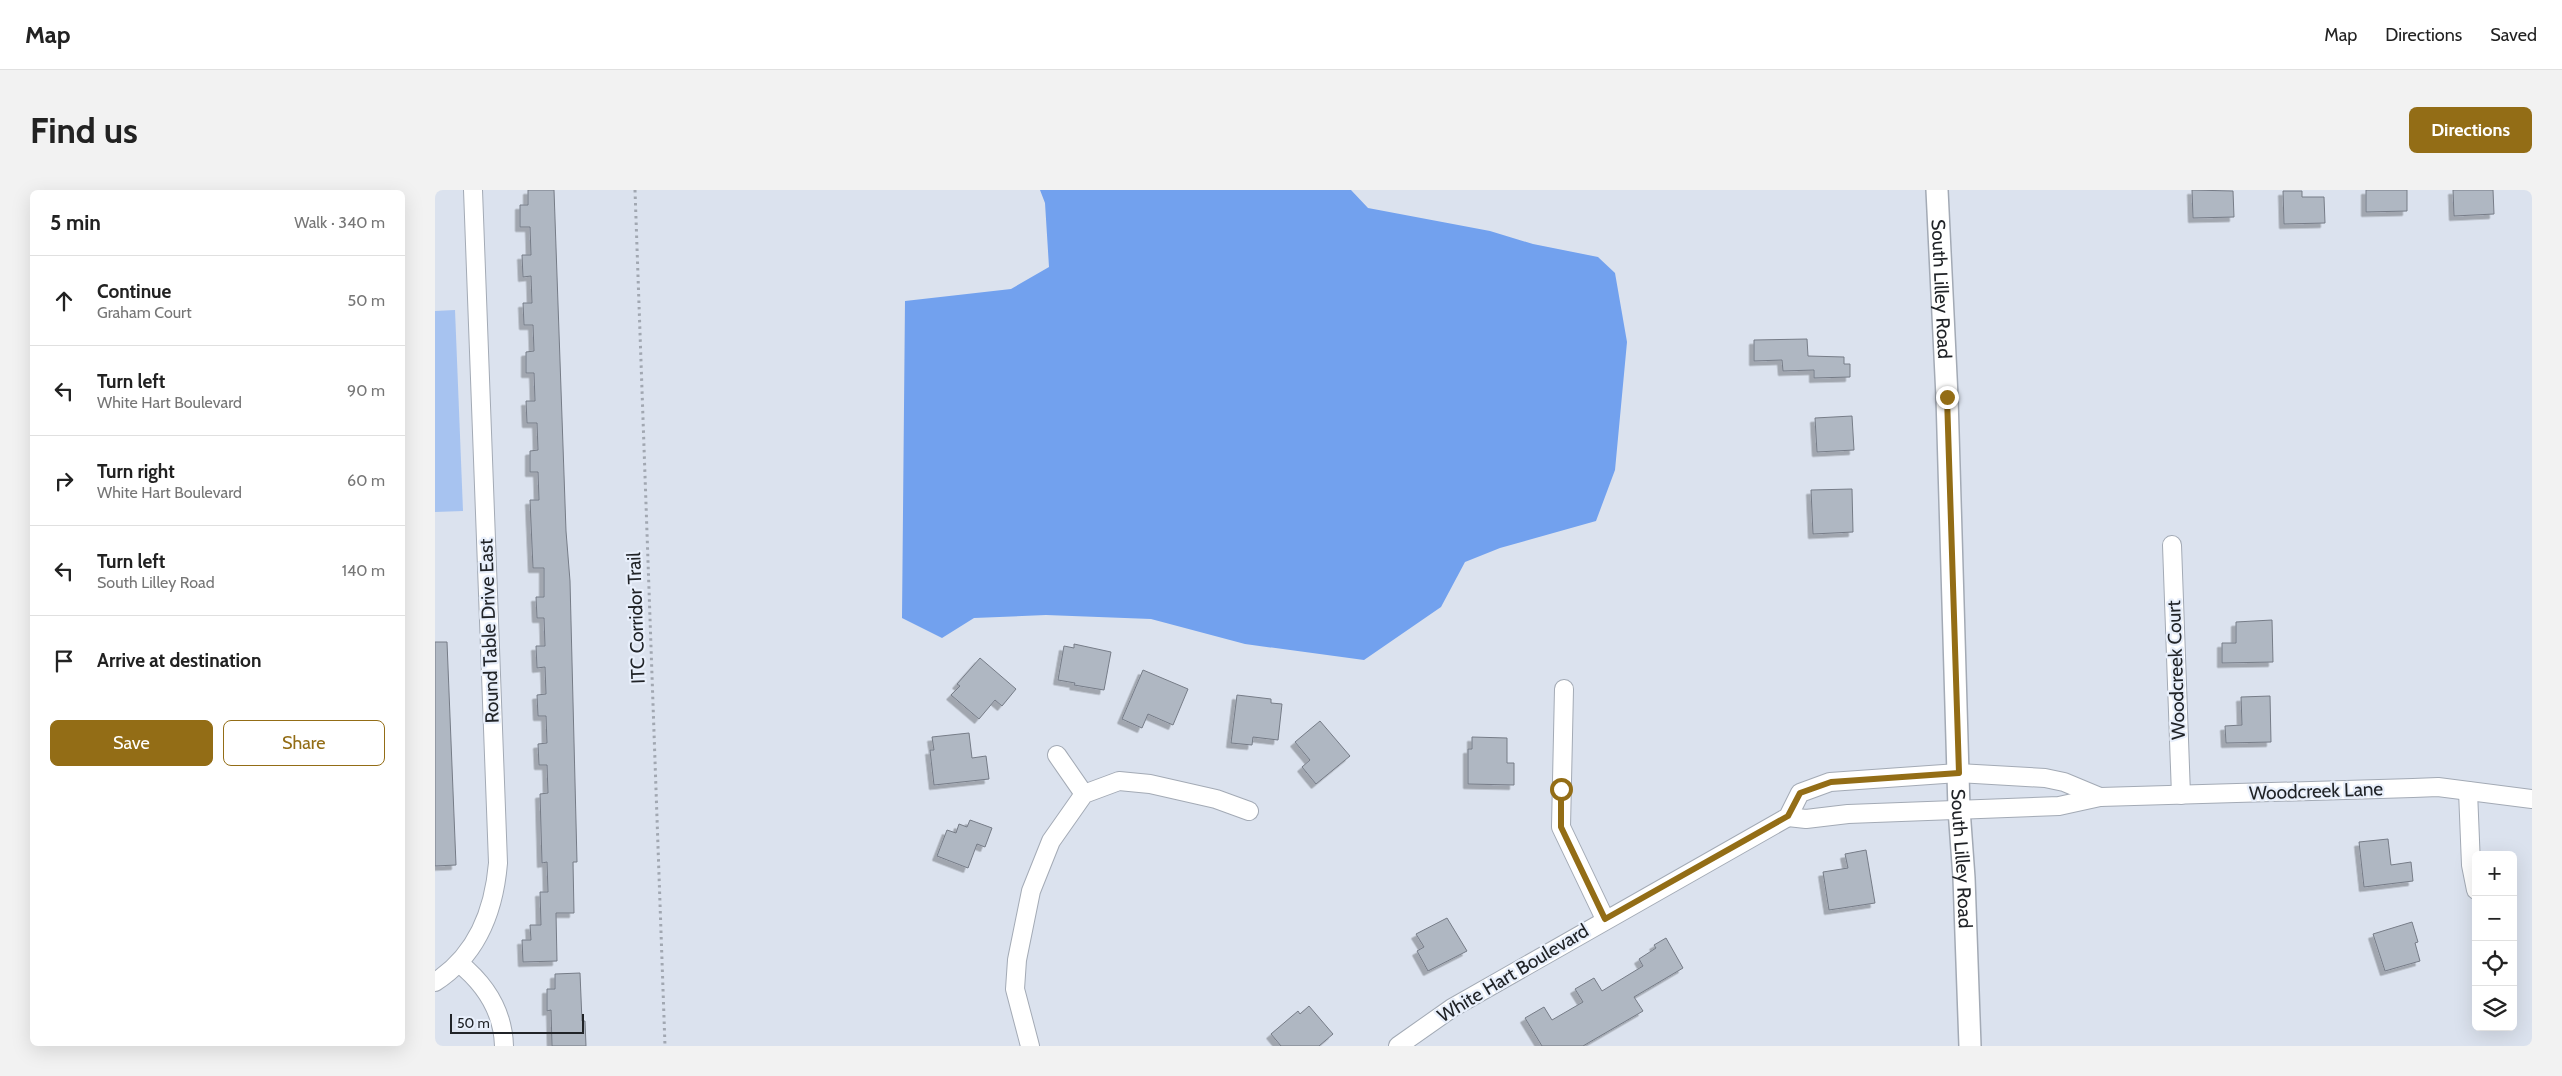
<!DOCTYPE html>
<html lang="en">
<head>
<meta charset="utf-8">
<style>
	body { margin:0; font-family:Cabin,sans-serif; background:#f2f2f2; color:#222 }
	.controls { position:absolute; right:15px; bottom:15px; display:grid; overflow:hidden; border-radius:8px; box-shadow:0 5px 20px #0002 }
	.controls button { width:45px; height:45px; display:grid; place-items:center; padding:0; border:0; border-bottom:1px solid #e0e0e0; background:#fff; color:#222; font:25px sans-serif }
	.scale { position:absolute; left:15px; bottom:12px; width:134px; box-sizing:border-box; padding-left:5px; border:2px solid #202327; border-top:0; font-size:14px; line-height:18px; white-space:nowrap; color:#202327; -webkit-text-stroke:4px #e8effb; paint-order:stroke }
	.stop { position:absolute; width:15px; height:15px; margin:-11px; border:4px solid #936d16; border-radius:50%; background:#fff }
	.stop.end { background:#936d16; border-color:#fff; box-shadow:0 1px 5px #0008 }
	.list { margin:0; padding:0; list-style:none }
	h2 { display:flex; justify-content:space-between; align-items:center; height:65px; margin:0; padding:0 20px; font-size:21px }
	h2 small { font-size:16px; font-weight:400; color:#767676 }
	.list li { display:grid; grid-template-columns:32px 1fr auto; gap:15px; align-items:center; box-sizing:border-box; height:90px; padding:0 20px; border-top:1px solid #e0e0e0 }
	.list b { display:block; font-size:19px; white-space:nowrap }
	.list p { margin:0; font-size:16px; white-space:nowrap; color:#767676 }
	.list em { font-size:16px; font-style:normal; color:#767676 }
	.actions { display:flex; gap:10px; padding:15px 20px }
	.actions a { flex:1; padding:11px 0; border:1px solid #936d16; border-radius:8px; text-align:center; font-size:18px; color:#936d16 }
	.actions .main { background:#936d16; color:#fff }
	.icon { flex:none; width:28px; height:28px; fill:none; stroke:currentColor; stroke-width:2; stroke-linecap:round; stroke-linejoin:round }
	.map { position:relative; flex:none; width:2097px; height:856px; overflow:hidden; border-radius:8px }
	header { display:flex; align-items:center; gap:30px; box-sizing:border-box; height:70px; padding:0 25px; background:#fff; border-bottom:1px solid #e0e0e0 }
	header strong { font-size:24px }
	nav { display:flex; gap:28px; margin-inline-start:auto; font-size:18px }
	.intro { display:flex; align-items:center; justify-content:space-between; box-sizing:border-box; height:120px; padding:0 30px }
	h1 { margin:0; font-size:35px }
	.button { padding:12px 22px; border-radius:8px; background:#936d16; color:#fff; font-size:18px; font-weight:700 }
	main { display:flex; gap:30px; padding:0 30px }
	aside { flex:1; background:#fff; border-radius:8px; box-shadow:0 5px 20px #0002 }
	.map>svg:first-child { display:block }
	.green { fill:#a7c3f0 }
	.forest { fill:#72a1ee }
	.building { fill:#afb7c2; stroke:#767c87; filter:url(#shadow) }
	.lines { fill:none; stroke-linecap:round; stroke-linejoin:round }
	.minor-casing { stroke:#a3aab5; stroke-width:20 }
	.tertiary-casing { stroke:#a3aab5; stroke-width:24 }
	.path { stroke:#a1a7b1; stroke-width:3; stroke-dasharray:2.5 4; stroke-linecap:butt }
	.minor { stroke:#fff; stroke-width:18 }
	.tertiary { stroke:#fff; stroke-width:21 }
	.route { stroke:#936d16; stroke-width:6 }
	.labels { text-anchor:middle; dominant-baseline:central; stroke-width:4.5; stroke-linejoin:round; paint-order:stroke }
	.street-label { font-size:19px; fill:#202327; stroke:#e8effb }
</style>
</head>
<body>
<header>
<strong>Map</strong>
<nav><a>Map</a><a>Directions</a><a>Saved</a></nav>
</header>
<div class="intro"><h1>Find us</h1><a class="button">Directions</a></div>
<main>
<aside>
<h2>5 min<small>Walk · 340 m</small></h2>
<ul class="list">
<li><svg class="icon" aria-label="ahead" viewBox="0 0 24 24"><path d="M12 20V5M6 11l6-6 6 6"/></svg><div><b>Continue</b><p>Graham Court</p></div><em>50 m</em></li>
<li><svg class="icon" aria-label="left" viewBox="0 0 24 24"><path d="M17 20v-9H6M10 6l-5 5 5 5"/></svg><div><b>Turn left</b><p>White Hart Boulevard</p></div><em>90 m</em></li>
<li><svg class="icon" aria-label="right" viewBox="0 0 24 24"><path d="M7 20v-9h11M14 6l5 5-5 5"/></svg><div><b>Turn right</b><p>White Hart Boulevard</p></div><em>60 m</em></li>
<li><svg class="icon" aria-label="left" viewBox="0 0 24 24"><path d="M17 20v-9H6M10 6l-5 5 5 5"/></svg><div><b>Turn left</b><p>South Lilley Road</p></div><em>140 m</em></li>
<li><svg class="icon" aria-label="arrive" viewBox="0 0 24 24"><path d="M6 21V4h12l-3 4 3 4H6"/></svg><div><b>Arrive at destination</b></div></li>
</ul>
<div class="actions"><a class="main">Save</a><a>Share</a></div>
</aside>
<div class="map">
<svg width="2097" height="856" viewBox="0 0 2097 856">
	<defs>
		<filter id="shadow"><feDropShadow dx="-4.5" dy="4.5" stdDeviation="0" flood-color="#0004"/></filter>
	</defs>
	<rect width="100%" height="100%" fill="#dbe2ee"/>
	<path class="green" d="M 20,120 L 28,321 L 0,322 L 0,121 Z"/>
	<path class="forest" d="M 605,0 L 916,0 L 933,18 L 1055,41 L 1098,54 L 1163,67 L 1180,83 L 1192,152 L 1180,280 L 1161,331 L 1065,358 L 1030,372 L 1006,417 L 929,470 L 810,454 L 716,429 L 611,425 L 539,428 L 507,448 L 467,428 L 470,111 L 576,99 L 614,77 L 610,13 Z"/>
	<g class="building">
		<path d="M 93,0 L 119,0 L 131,341 L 135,391 L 142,672 L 138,672 L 139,723 L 121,723 L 122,771 L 88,772 L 87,750 L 96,750 L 95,735 L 106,735 L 105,702 L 113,702 L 112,672 L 107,673 L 105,604 L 113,603 L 112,575 L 104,575 L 103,554 L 112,553 L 111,526 L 103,526 L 102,505 L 111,504 L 110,477 L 102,478 L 101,456 L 110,456 L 109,428 L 102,428 L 101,407 L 109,407 L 109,378 L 98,378 L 95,310 L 104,310 L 103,282 L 95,282 L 95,261 L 103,260 L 102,233 L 92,233 L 91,211 L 100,211 L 99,183 L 91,183 L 91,162 L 99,161 L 98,135 L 89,135 L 88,113 L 97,113 L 96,86 L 88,87 L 87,65 L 96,65 L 95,37 L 85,37 L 85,15 L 93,15 Z"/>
		<path d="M 1757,0 L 1798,1 L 1799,27 L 1758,28 Z"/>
		<path d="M 1931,0 L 1972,0 L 1972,21 L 1931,22 Z"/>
		<path d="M 2018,0 L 2058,0 L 2059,24 L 2019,26 Z"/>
		<path d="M 1848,1 L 1867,1 L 1867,7 L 1889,7 L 1890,33 L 1849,34 Z"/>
		<path d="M 1372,149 L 1373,166 L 1409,167 L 1409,174 L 1415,174 L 1415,187 L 1379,188 L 1379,180 L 1348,181 L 1347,170 L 1319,171 L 1319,150 Z"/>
		<path d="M 1417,226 L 1419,260 L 1382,262 L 1380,228 Z"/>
		<path d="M 1417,299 L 1418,342 L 1378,344 L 1376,300 Z"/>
		<path d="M 1837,430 L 1838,472 L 1787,473 L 1787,453 L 1801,453 L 1801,432 Z"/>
		<path d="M 0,452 L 12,452 L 21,675 L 0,676 Z"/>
		<path d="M 639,454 L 676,462 L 669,500 L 639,495 L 640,493 L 623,490 L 629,456 L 639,458 Z"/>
		<path d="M 545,468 L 581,499 L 567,516 L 560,510 L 544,529 L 516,505 L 525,496 L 522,494 Z"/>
		<path d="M 708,480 L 753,499 L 738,535 L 713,524 L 707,538 L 687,529 Z"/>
		<path d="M 802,505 L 836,509 L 836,513 L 847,514 L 843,550 L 818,547 L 817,555 L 796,553 Z"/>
		<path d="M 1835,506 L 1836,552 L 1791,553 L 1790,536 L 1807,535 L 1806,507 Z"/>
		<path d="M 885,531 L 915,566 L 881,594 L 867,577 L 875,570 L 860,552 Z"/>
		<path d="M 534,543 L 537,568 L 551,566 L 554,589 L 499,595 L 495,560 L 499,560 L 497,547 Z"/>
		<path d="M 1037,547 L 1072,548 L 1072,573 L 1079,573 L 1079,595 L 1033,594 L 1033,559 L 1037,559 Z"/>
		<path d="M 535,630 L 557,638 L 550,657 L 542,654 L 533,678 L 502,666 L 512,640 L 521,643 L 524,634 L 532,637 Z"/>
		<path d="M 1953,649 L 1956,675 L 1976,672 L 1978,691 L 1929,697 L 1924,652 Z"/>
		<path d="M 1431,660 L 1440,713 L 1394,720 L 1388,682 L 1413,678 L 1410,664 Z"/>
		<path d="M 1012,728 L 1032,761 L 993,781 L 982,761 L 989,757 L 981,744 Z"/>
		<path d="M 1977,732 L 1983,752 L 1980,753 L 1985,771 L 1950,781 L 1938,744 Z"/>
		<path d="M 1231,748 L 1248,778 L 1199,807 L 1208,821 L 1148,856 L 1107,856 L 1090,828 L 1109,817 L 1117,830 L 1148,812 L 1140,799 L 1159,788 L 1167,801 L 1208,776 L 1204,769 L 1221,758 L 1219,755 Z"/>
		<path d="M 145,783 L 147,831 L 150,831 L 151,856 L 117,856 L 116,820 L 112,821 L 112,799 L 120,799 L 120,784 Z"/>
		<path d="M 874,816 L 898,844 L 884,856 L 846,856 L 836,844 L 863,821 L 865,824 Z"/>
	</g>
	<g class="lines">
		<defs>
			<g id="minor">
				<path d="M 1737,355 L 1746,605"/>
				<path d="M 1129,499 L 1126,637 L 1170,729"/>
				<path d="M 622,565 L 649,604"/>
				<path d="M 2033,601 L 2036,675 L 2041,700"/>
				<path d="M 1353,627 L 1371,629 L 1413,624 L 1624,616 L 1665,607 L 1978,598 L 2003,597 L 2097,609"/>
				<path d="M 24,773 C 50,794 68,821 69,856"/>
				<path d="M 0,792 C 42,765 59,721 63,673 L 38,0"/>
				<path d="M 595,856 L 580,799 L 582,770 L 596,701 L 616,651 L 649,604 L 684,591 L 715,594 L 781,609 L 814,621"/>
				<path d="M 963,856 L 1017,818 L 1353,627 L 1365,603 L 1395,592 L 1523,583 L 1610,588 L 1629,592 L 1665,607"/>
			</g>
			<g id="tertiary">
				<path id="s1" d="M 1502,0 L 1512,207 L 1524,619 L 1529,688 L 1535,856"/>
			</g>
		</defs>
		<use href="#minor" class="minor-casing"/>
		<use href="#tertiary" class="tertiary-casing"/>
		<path class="path" d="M 200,0 L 230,856"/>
		<use href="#minor" class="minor"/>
		<use href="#tertiary" class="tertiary"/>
	</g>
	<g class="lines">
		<path class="route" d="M 1126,599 L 1126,637 L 1170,729 L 1353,626 L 1365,603 L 1396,592 L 1524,583 L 1512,207"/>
	</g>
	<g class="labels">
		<g class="street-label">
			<text stroke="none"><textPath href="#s1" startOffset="99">South Lilley Road</textPath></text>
			<text transform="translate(201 428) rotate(-92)">ITC Corridor Trail</text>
			<text transform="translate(54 441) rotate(-92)">Round Table Drive East</text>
			<text transform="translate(1741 480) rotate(-92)">Woodcreek Court</text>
			<text transform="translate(1881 601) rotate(-2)">Woodcreek Lane</text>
			<text stroke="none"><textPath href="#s1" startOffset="669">South Lilley Road</textPath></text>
			<text transform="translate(1078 783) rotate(-31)">White Hart Boulevard</text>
		</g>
	</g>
</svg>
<div class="controls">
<button>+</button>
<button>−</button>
<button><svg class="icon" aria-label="locate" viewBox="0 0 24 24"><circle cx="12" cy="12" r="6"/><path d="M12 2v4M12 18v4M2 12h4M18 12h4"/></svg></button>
<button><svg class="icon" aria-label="layers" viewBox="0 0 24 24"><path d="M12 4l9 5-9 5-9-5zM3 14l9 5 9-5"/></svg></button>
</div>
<div class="scale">50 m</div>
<div class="stop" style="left:1126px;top:599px"></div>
<div class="stop end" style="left:1512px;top:207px"></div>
</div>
</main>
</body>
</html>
